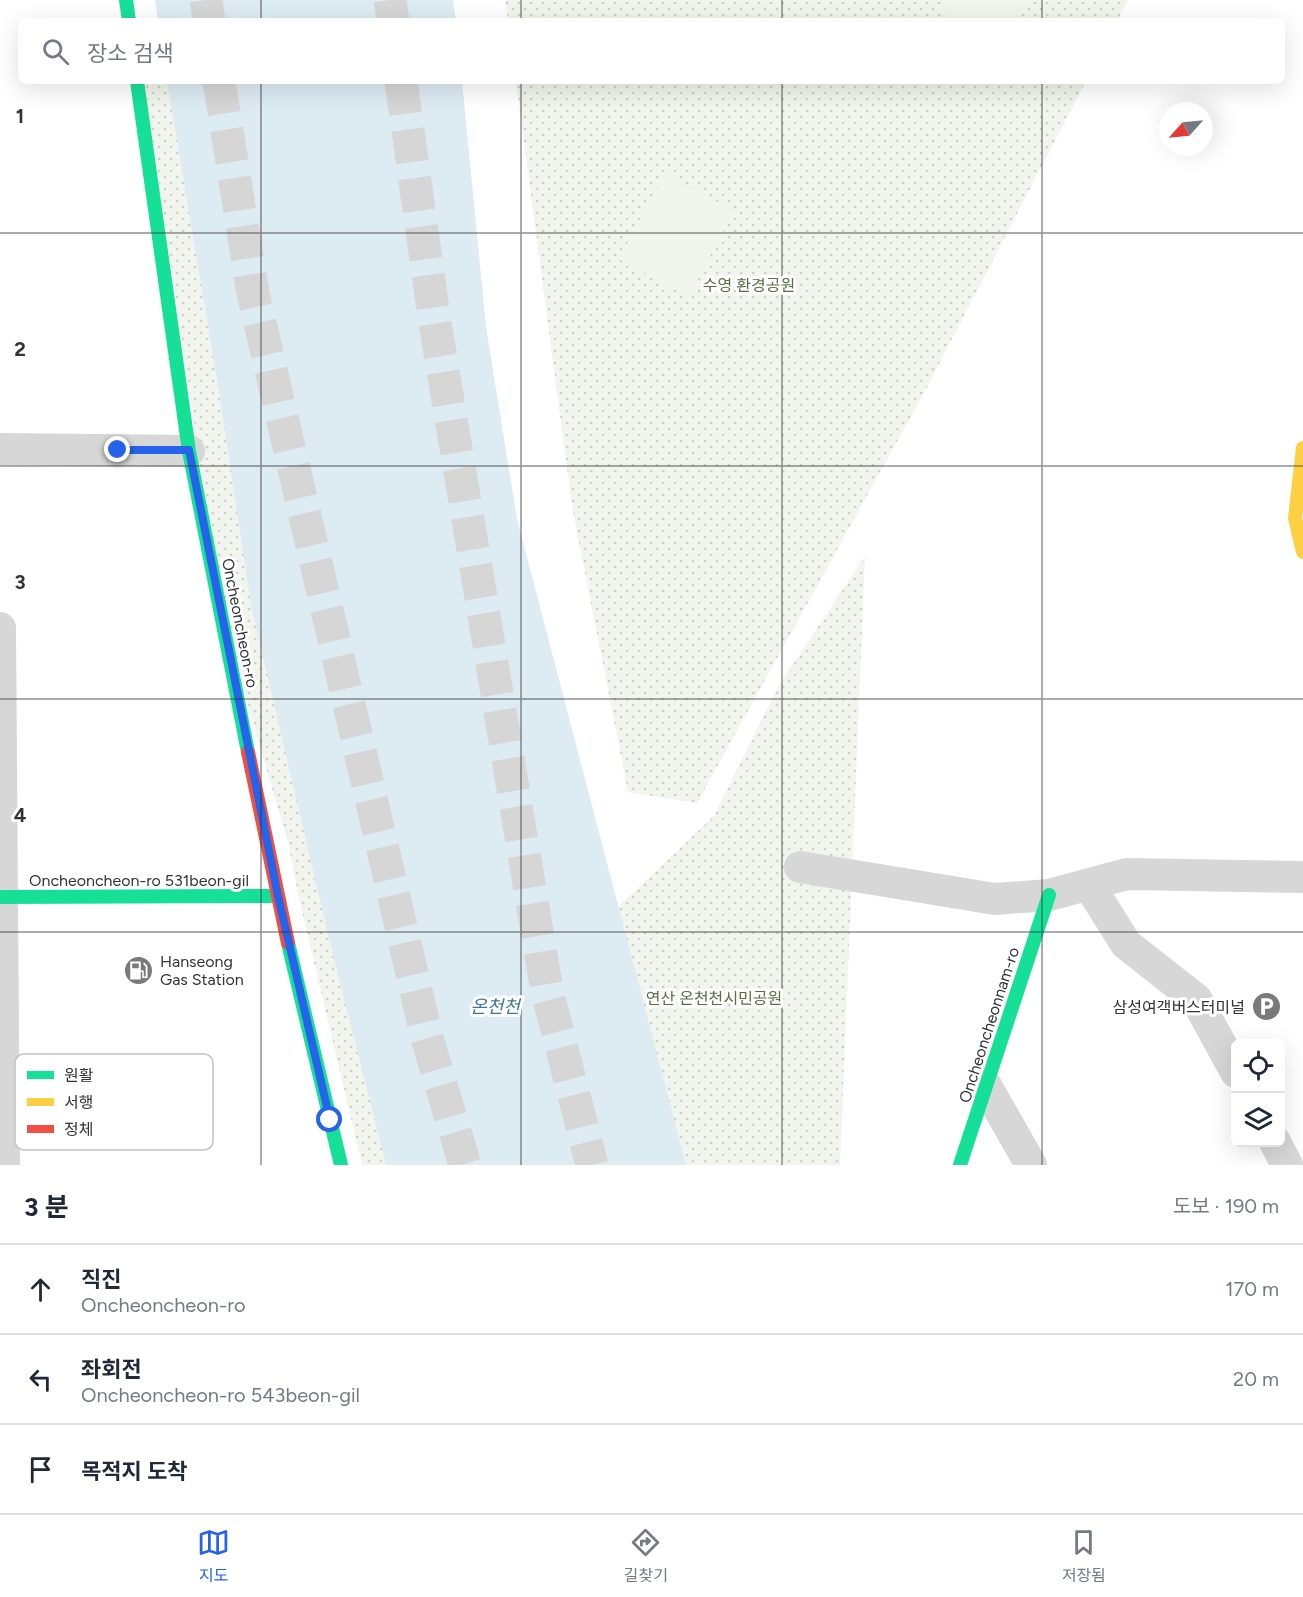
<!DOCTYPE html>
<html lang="ko">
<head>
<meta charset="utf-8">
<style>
	body { margin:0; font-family:Figtree,"Noto Sans KR",sans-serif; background:#f2f2f3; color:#1f2937 }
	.controls { position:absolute; right:18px; bottom:18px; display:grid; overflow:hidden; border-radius:9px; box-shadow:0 6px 24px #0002 }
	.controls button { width:54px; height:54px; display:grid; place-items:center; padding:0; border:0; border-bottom:2px solid #e0e1e3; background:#fff; color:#1f2937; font:30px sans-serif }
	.compass { position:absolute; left:1159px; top:102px; width:54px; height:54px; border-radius:50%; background:#fff; box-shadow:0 6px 24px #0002; rotate:243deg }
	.stop { position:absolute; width:18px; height:18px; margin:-14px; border:4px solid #2563eb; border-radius:50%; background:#fff }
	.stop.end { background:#2563eb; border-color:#fff; box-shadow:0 2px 6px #0008 }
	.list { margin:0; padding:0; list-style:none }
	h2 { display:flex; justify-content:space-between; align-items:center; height:78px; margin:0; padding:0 24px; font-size:26px }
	h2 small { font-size:20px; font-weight:400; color:#747a83 }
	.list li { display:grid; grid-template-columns:39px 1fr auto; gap:18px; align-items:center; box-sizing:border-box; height:90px; padding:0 24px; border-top:2px solid #e0e1e3 }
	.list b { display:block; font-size:22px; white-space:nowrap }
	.list p { margin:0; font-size:20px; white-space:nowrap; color:#747a83 }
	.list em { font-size:20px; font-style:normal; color:#747a83 }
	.icon { flex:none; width:33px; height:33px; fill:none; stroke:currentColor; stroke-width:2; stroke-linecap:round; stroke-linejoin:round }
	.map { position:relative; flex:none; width:1303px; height:1165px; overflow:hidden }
	.search { position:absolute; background:#fff; box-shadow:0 6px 24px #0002; left:18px; right:18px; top:18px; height:66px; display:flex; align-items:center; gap:15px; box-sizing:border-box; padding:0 21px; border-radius:9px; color:#747a83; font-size:22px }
	.sheet { height:348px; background:#fff }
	nav { display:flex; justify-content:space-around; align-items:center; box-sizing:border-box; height:84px; border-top:2px solid #e0e1e3; background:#fff; font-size:16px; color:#747a83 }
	nav a { display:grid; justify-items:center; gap:3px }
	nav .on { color:#2563eb }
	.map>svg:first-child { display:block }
	.park { fill:url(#park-dots) }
	.garden { fill:#f1f5ed }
	.water { fill:#ddebf3 }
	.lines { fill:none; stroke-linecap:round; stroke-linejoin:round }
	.highway-tunnel { stroke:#d6d6d6; stroke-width:33; stroke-dasharray:33 16; stroke-linecap:butt }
	.street { stroke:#d7d7d7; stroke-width:32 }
	.fast { stroke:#16e098; stroke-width:14 }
	.slow { stroke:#ffcf43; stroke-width:14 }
	.jam { stroke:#f24e42; stroke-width:14 }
	.route { stroke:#2563eb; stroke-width:8 }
	.grid { fill:none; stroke:#333; stroke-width:1.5; stroke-opacity:0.55 }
	.labels { text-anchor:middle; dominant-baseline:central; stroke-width:6; stroke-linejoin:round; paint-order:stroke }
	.park-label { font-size:16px; fill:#56703f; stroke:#fff }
	.street-label { font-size:16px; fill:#333; stroke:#fff }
	.poi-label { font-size:16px; fill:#333; stroke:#fff; text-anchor:start }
	.water-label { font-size:18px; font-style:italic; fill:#3f7597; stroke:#fff }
	.key { fill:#fff; stroke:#c2c2c2; stroke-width:1.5 }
	.key-label { font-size:16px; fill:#333 }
	.grid-label { font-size:20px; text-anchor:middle; font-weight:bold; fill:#333; stroke:#fff; stroke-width:6; stroke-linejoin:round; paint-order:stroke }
</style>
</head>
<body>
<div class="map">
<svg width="1303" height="1165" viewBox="0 0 1303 1165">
	<defs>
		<pattern id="park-dots" width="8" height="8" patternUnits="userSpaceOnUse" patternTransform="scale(1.5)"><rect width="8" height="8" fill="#f1f5ed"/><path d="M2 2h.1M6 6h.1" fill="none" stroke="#cfd2cc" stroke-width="1.8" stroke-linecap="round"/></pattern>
	</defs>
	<rect width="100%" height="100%" fill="#fff"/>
	<g class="park">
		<path d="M 505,0 L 1128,0 L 1117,21 L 508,21 Z"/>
		<path d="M 144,81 L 185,81 L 425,1165 L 362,1165 L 300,903 L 288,842 L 254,727 L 218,586 Z"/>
		<path d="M 516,81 L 1086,81 L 926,389 L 697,803 L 628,792 L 572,506 Z"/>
		<path d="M 865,556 L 840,1165 L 620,1165 L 567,955 L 714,816 L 778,687 Z"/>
	</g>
	<g class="garden">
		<path d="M 949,0 L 1029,0 L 1017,21 L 938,21 Z"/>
		<path d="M 665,173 L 734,211 L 688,297 L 619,259 Z"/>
	</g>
	<g class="water">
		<path d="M 155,0 L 453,0 L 456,21 L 158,21 Z"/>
		<path d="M 167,81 L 462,81 L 486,327 L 517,519 L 686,1165 L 386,1165 L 329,939 L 251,605 L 218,385 Z"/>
	</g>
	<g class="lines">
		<g class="highway-tunnel">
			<path d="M 206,0 L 209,21"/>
			<path d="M 390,0 L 393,21"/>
			<path d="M 219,81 L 253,293 L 427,1038 L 465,1165"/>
			<path d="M 401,81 L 434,317 L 547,991 L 592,1165"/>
		</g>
		<g class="street">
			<path d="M 0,449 L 189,451"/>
			<path d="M 0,628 L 4,1165"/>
			<path d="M 800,867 L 995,899 L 1049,895 L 1127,874 L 1303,877"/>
			<path d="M 1089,885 L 1126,944 L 1196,999 L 1236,1072"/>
			<path d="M 986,1086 L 1031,1165"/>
			<path d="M 1275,1142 L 1287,1165"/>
		</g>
		<g class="fast">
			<path d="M 126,0 L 129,21"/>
			<path d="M 137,81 L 189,451 L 248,752"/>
			<path d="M 0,897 L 277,896"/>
			<path d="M 288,943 L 341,1165"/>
			<path d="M 960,1165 L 1049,895"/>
		</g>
		<path class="slow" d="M 1303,448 L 1295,518 L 1303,552"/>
		<path class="jam" d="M 248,752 L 288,943"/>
	</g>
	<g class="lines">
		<path class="route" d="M 118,450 L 189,450 L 278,896 L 330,1120"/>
	</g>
	<path class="grid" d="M 261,0 L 261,21M 521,0 L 521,21M 782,0 L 782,21M 1042,0 L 1042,21M 261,81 L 261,1165M 521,81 L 521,1165M 782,81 L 782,1165M 1042,81 L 1042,1165M 0,233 L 1303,233M 0,466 L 1303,466M 0,699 L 1303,699M 0,932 L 1303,932"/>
	<defs>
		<symbol id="fuel-disc" viewBox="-11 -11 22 22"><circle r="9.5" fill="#7a7a7a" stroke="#fff"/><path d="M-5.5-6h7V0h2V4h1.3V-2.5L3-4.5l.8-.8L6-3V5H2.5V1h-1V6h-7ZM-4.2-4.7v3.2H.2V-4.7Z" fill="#fff"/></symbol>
		<symbol id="parking-disc" viewBox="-11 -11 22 22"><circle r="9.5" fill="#7a7a7a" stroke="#fff"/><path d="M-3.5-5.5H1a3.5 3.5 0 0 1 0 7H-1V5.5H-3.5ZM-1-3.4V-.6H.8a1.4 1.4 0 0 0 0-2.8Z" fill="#fff"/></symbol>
	</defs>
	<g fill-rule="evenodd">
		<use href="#fuel-disc" x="122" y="954" width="33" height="33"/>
		<use href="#parking-disc" x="1250" y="990" width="33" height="33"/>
	</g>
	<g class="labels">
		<g class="park-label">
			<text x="749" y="285">수영 환경공원</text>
			<text x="714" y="998">연산 온천천시민공원</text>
		</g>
		<g class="street-label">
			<text transform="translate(240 623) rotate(79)">Oncheoncheon-ro</text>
			<text x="139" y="880">Oncheoncheon-ro 531beon-gil</text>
			<text transform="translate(989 1025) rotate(-72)">Oncheoncheonnam-ro</text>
		</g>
		<g class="poi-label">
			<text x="160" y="961">Hanseong<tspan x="160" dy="18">Gas Station</tspan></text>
			<text x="1245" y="1007" text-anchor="end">삼성여객버스터미널</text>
		</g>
		<g class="water-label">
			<text x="495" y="1007">온천천</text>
		</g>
	</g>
	<rect x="15" y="1054" width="198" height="96" rx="9" class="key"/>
	<rect x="27" y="1071" width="27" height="8" fill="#16e098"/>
	<rect x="27" y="1098" width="27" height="8" fill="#ffcf43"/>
	<rect x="27" y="1125" width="27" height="8" fill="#f24e42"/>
	<g class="key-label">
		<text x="64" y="1081">원활</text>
		<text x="64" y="1108">서행</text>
		<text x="64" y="1135">정체</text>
	</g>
	<g class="grid-label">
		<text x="20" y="123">1</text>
		<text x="20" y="356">2</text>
		<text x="20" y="589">3</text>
		<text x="20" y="822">4</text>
	</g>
</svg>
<div class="controls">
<button><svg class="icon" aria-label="locate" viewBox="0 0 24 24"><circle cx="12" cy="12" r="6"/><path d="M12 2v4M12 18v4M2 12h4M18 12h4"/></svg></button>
<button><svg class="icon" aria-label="layers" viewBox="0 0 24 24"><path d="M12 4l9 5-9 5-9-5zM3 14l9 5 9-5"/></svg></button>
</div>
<svg class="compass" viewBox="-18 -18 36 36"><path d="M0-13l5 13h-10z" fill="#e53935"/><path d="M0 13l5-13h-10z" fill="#747a83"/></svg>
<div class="stop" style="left:330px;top:1120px"></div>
<div class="stop end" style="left:118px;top:450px"></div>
<div class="search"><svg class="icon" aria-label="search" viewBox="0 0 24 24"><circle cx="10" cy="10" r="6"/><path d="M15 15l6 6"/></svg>장소 검색</div>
</div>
<section class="sheet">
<h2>3 분<small>도보 · 190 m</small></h2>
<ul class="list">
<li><svg class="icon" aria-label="ahead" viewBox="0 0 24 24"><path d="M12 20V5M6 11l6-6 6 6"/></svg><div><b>직진</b><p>Oncheoncheon-ro</p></div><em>170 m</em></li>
<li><svg class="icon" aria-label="left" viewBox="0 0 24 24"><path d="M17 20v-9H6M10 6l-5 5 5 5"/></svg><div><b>좌회전</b><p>Oncheoncheon-ro 543beon-gil</p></div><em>20 m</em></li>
<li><svg class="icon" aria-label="arrive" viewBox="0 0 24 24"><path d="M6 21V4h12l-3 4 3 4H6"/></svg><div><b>목적지 도착</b></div></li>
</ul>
</section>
<nav>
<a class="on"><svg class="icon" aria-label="map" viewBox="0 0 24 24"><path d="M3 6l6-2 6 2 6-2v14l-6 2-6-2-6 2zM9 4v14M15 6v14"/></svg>지도</a>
<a><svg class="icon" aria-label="directions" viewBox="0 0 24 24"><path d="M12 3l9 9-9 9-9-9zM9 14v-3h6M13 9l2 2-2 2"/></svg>길찾기</a>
<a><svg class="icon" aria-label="saved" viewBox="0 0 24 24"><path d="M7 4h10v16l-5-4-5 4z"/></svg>저장됨</a>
</nav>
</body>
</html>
